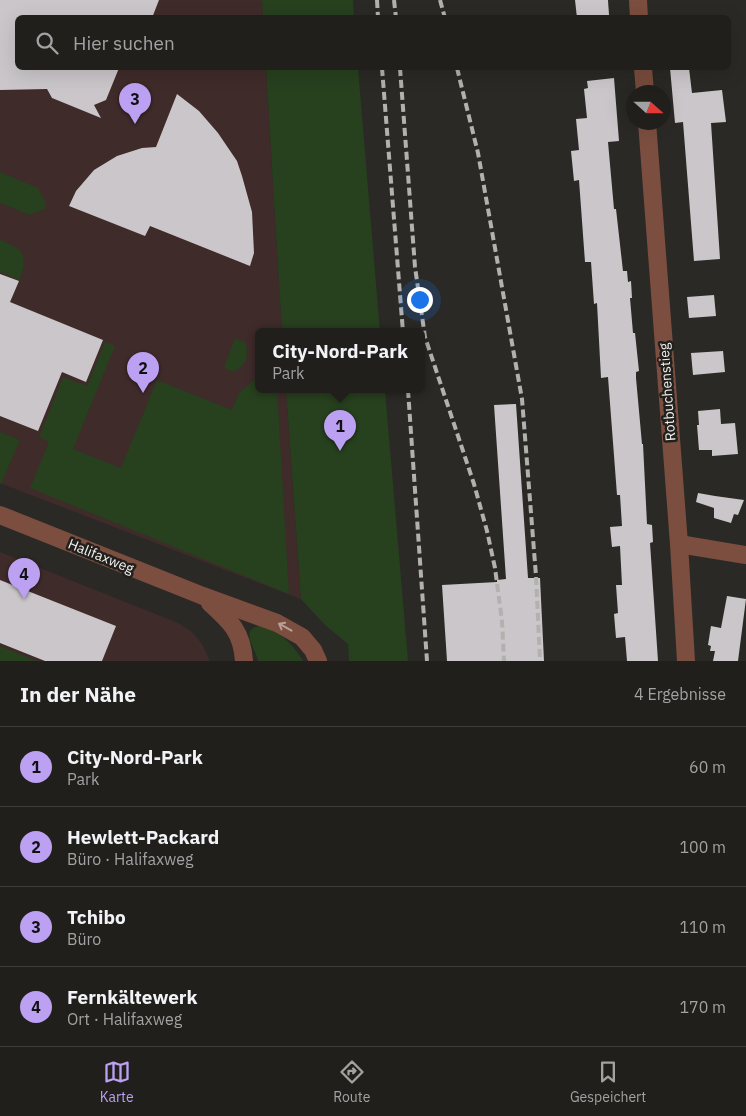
<!DOCTYPE html>
<html lang="de">
<head>
<meta charset="utf-8">
<style>
	body { margin:0; font-family:"IBM Plex Sans",sans-serif; background:#2d2c29; color:#f1f3f6 }
	.compass { position:absolute; left:626px; top:85px; width:45px; height:45px; border-radius:50%; background:#201f1c; box-shadow:0 5px 20px #0002; rotate:111deg }
	.you { position:absolute; left:419px; top:299px; width:18px; height:18px; margin:-12px; border:4px solid #fff; border-radius:50%; background:#1a73e8; box-shadow:0 0 0 8px #1a73e833 }
	.badge { display:grid; place-items:center; width:32px; height:32px; border-radius:50%; background:#bca0f2; color:#111; font-size:16px; font-weight:700 }
	.pin { position:absolute; translate:-50% -41px; filter:drop-shadow(0 1px 2px #0008) }
	.pin::after { content:''; position:absolute; top:26px; width:18px; height:15px; background:inherit; clip-path:polygon(0 0,100% 0,50% 100%) }
	.popup { position:absolute; left:255px; top:328px; width:170px; height:65px; box-sizing:border-box; display:grid; place-content:center; border-radius:8px; background:#201f1c; filter:drop-shadow(0 1px 4px #0005); font-size:16px; white-space:nowrap; color:#a2a2a3 }
	.popup b { font-size:19px; color:#f1f3f6 }
	.popup::after { content:''; position:absolute; left:50%; top:100%; margin-left:-10px; border:10px solid transparent; border-top-color:#201f1c }
	.list { margin:0; padding:0; list-style:none }
	h2 { display:flex; justify-content:space-between; align-items:center; height:65px; margin:0; padding:0 20px; font-size:21px }
	h2 small { font-size:16px; font-weight:400; color:#a2a2a3 }
	.list li { display:grid; grid-template-columns:32px 1fr auto; gap:15px; align-items:center; box-sizing:border-box; height:80px; padding:0 20px; border-top:1px solid #3d3d3b }
	.list b { display:block; font-size:19px; white-space:nowrap }
	.list p { margin:0; font-size:16px; white-space:nowrap; color:#a2a2a3 }
	.list em { font-size:16px; font-style:normal; color:#a2a2a3 }
	.icon { flex:none; width:28px; height:28px; fill:none; stroke:currentColor; stroke-width:2; stroke-linecap:round; stroke-linejoin:round }
	.map { position:relative; flex:none; width:746px; height:661px; overflow:hidden }
	.search { position:absolute; background:#201f1c; box-shadow:0 5px 20px #0002; left:15px; right:15px; top:15px; height:55px; display:flex; align-items:center; gap:12px; box-sizing:border-box; padding:0 18px; border-radius:8px; color:#a2a2a3; font-size:19px }
	.sheet { height:385px; background:#201f1c }
	nav { display:flex; justify-content:space-around; align-items:center; box-sizing:border-box; height:70px; border-top:1px solid #3d3d3b; background:#201f1c; font-size:14px; color:#a2a2a3 }
	nav a { display:grid; justify-items:center; gap:2px }
	nav .on { color:#bca0f2 }
	.map>svg:first-child { display:block }
	.commercial { fill:#3f2b2a }
	.green { fill:#27401e }
	.building { fill:#cac6c9 }
	.lines { fill:none; stroke-linecap:round; stroke-linejoin:round }
	.street { stroke:#7b4e3f; stroke-width:18 }
	.rail { stroke:#b3b1af; stroke-width:4; stroke-dasharray:8 4; stroke-linecap:butt }
	.oneway { stroke:#b7a098 }
	.labels { text-anchor:middle; dominant-baseline:central; stroke-width:5; stroke-linejoin:round; paint-order:stroke }
	.street-label { font-size:14px; fill:#f3f2f0; stroke:#21201d }
</style>
</head>
<body>
<div class="map">
<svg width="746" height="661" viewBox="0 0 746 661">
	<rect width="100%" height="100%" fill="#2b2926"/>
	<g class="commercial">
		<path d="M 0,0 L 262,0 L 263,17 L 18,18 L 18,68 L 266,68 L 282,332 L 259,332 L 259,390 L 286,390 L 301,599 L 0,483 Z"/>
		<path d="M 0,552 L 178,623 L 192,632 L 202,644 L 210,661 L 7,661 L 0,658 Z"/>
	</g>
	<g class="green">
		<path d="M 262,0 L 353,0 L 354,17 L 263,17 Z"/>
		<path d="M 266,68 L 358,68 L 380,332 L 282,332 Z"/>
		<path d="M 0,172 L 38,188 L 46,203 L 45,209 L 30,215 L 0,203 Z"/>
		<path d="M 0,240 C 24,249 29,255 19,280 L 0,272 Z"/>
		<path d="M 235,338 L 245,342 C 250,356 246,364 234,372 L 224,368 Z"/>
		<path d="M 105,342 L 115,346 L 73,449 L 121,468 L 157,380 L 232,410 L 239,393 L 259,376 L 259,390 L 277,390 L 289,594 L 30,488 L 49,442 L 39,437 L 63,377 L 87,386 Z"/>
		<path d="M 286,390 L 385,390 L 408,661 L 349,661 L 348,644 L 325,625 L 301,599 Z"/>
		<path d="M 0,432 L 20,440 L 1,484 L 0,484 Z"/>
		<path d="M 259,626 C 280,631 292,643 303,661 L 258,661 C 256,649 239,630 259,626 Z"/>
		<path d="M 0,646 L 37,661 L 0,661 Z"/>
	</g>
	<g class="building">
		<path d="M 0,0 L 159,0 L 152,18 L 18,18 L 18,68 L 119,68 L 106,100 L 94,105 L 101,118 L 52,98 L 47,89 L 0,90 Z"/>
		<path d="M 575,0 L 608,0 L 609,15 L 596,18 L 577,18 Z"/>
		<path d="M 670,68 L 689,68 L 692,93 L 722,90 L 726,122 L 711,123 L 720,259 L 694,261 L 683,122 L 675,123 Z"/>
		<path d="M 614,78 L 619,141 L 608,142 L 614,209 L 616,209 L 623,271 L 627,271 L 628,282 L 631,281 L 632,298 L 630,298 L 633,333 L 635,333 L 639,371 L 636,372 L 636,378 L 642,444 L 643,444 L 647,524 L 652,525 L 653,542 L 650,543 L 658,661 L 627,661 L 625,637 L 616,638 L 614,614 L 618,613 L 616,585 L 622,585 L 620,546 L 612,547 L 610,527 L 622,526 L 620,495 L 617,495 L 608,377 L 601,378 L 597,303 L 594,304 L 591,262 L 585,262 L 579,180 L 574,181 L 571,151 L 579,150 L 576,119 L 587,118 L 584,89 L 588,88 L 587,81 Z"/>
		<path d="M 177,94 L 199,111 L 218,133 L 237,161 L 242,176 L 252,212 L 254,253 L 250,266 L 150,226 L 145,236 L 69,206 L 76,191 L 94,170 L 117,156 L 142,148 L 156,147 Z"/>
		<path d="M 0,274 L 19,281 L 10,302 L 103,340 L 86,382 L 62,372 L 38,431 L 0,416 Z"/>
		<path d="M 714,295 L 716,316 L 689,318 L 687,297 Z"/>
		<path d="M 723,351 L 725,372 L 693,375 L 691,353 Z"/>
		<path d="M 516,404 L 528,578 L 540,578 L 544,661 L 447,661 L 442,585 L 497,582 L 497,580 L 506,579 L 494,405 Z"/>
		<path d="M 720,409 L 721,424 L 735,423 L 738,454 L 712,456 L 712,450 L 699,450 L 697,425 L 699,425 L 698,411 Z"/>
		<path d="M 698,493 L 715,496 L 744,500 L 738,515 L 734,514 L 731,523 L 714,518 L 714,508 L 696,502 Z"/>
		<path d="M 0,580 L 116,626 L 102,661 L 45,661 L 0,643 Z"/>
		<path d="M 727,596 L 746,599 L 738,661 L 713,661 L 715,651 L 710,651 L 711,646 L 708,645 L 711,626 L 721,628 Z"/>
	</g>
	<g class="lines">
		<g class="street">
			<path d="M 638,0 L 639,18"/>
			<path d="M 643,68 L 645,92"/>
			<path d="M 647,122 L 679,544 L 686,661"/>
			<path d="M 0,515 L 203,596 L 277,623 L 302,637 L 313,650 L 318,661"/>
			<path d="M 679,544 L 746,555"/>
			<path d="M 210,603 C 231,622 242,632 244,661"/>
		</g>
		<g class="rail">
			<path d="M 377,0 L 378,18"/>
			<path d="M 394,0 L 396,18"/>
			<path d="M 440,0 L 445,18"/>
			<path d="M 382,68 L 403,332"/>
			<path d="M 400,68 L 415,267 L 425,337 L 474,484 L 487,531 L 495,568 L 502,621 L 504,661"/>
			<path d="M 457,68 L 478,153 L 522,399 L 536,576 L 540,661"/>
			<path d="M 408,390 L 427,661"/>
		</g>
	</g>
	<defs><path id="oneway-shaft" d="M-6 0H5M1.5-3L5.5 0L1.5 3" fill="none" stroke-width="1.6" stroke-linecap="round" stroke-linejoin="round" transform="scale(1.25)"/></defs>
	<use class="oneway" href="#oneway-shaft" transform="translate(285 627) rotate(-151)"/>
	<g class="labels">
		<g class="street-label">
			<text transform="translate(667 392) rotate(-94)">Rotbuchenstieg</text>
			<text transform="translate(101 556) rotate(22)">Halifaxweg</text>
		</g>
	</g>
</svg>
<svg class="compass" viewBox="-18 -18 36 36"><path d="M0-13l5 13h-10z" fill="#e53935"/><path d="M0 13l5-13h-10z" fill="#a2a2a3"/></svg>
<div class="you"></div>
<div class="pin badge" style="left:340px;top:451px">1</div>
<div class="popup"><b>City-Nord-Park</b>Park</div>
<div class="pin badge" style="left:143px;top:393px">2</div>
<div class="pin badge" style="left:135px;top:124px">3</div>
<div class="pin badge" style="left:24px;top:599px">4</div>
<div class="search"><svg class="icon" aria-label="search" viewBox="0 0 24 24"><circle cx="10" cy="10" r="6"/><path d="M15 15l6 6"/></svg>Hier suchen</div>
</div>
<section class="sheet">
<h2>In der Nähe<small>4 Ergebnisse</small></h2>
<ul class="list">
<li><span class="badge">1</span><div><b>City-Nord-Park</b><p>Park</p></div><em>60 m</em></li>
<li><span class="badge">2</span><div><b>Hewlett-Packard</b><p>Büro · Halifaxweg</p></div><em>100 m</em></li>
<li><span class="badge">3</span><div><b>Tchibo</b><p>Büro</p></div><em>110 m</em></li>
<li><span class="badge">4</span><div><b>Fernkältewerk</b><p>Ort · Halifaxweg</p></div><em>170 m</em></li>
</ul>
</section>
<nav>
<a class="on"><svg class="icon" aria-label="map" viewBox="0 0 24 24"><path d="M3 6l6-2 6 2 6-2v14l-6 2-6-2-6 2zM9 4v14M15 6v14"/></svg>Karte</a>
<a><svg class="icon" aria-label="directions" viewBox="0 0 24 24"><path d="M12 3l9 9-9 9-9-9zM9 14v-3h6M13 9l2 2-2 2"/></svg>Route</a>
<a><svg class="icon" aria-label="saved" viewBox="0 0 24 24"><path d="M7 4h10v16l-5-4-5 4z"/></svg>Gespeichert</a>
</nav>
</body>
</html>
